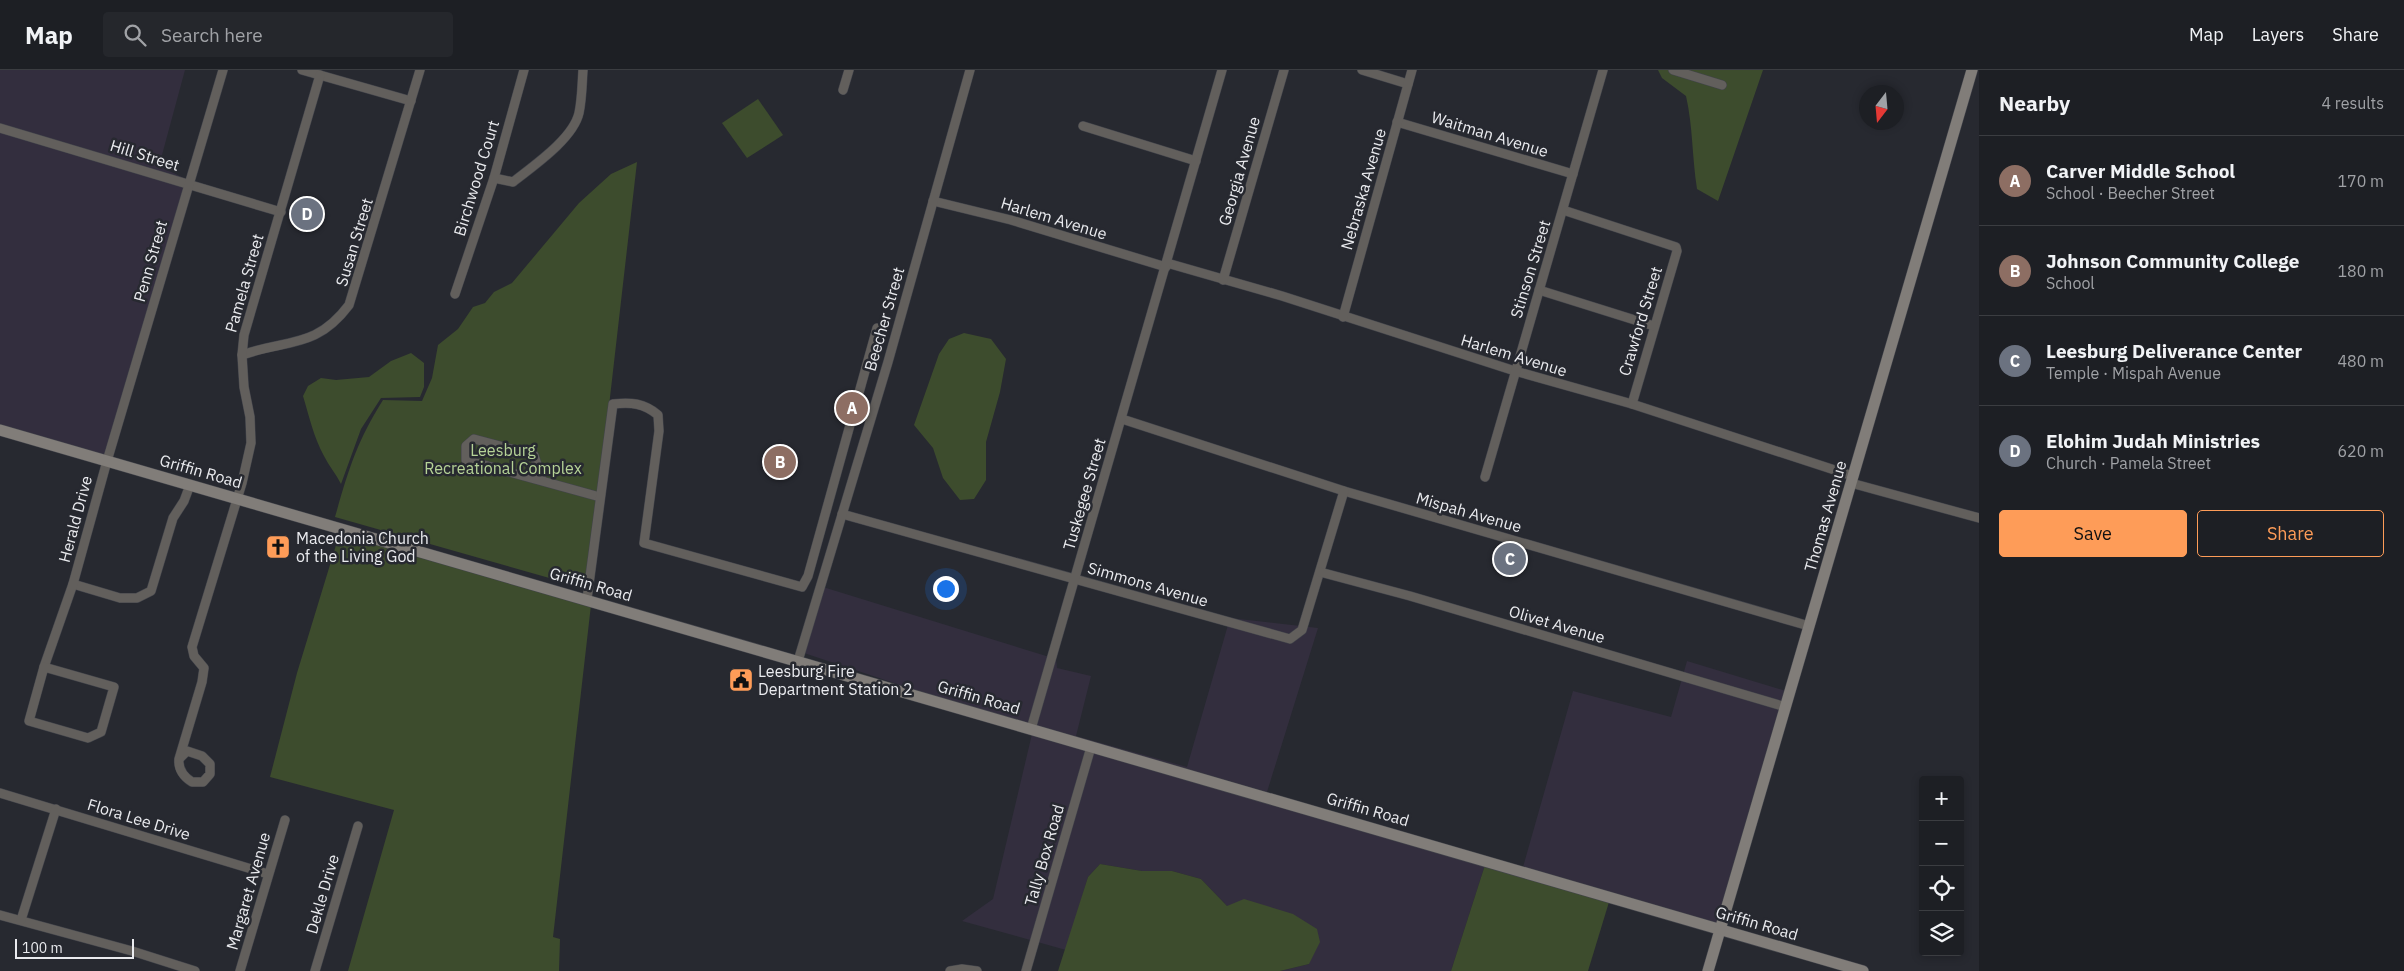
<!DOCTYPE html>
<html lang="en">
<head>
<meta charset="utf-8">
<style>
	body { margin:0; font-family:"IBM Plex Sans",sans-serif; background:#25272c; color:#f1f3f6 }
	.controls { position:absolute; right:15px; bottom:15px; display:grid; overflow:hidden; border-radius:5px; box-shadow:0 2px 8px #0003 }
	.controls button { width:45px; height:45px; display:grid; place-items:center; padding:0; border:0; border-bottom:1px solid #3b3d41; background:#1d1f24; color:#f1f3f6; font:25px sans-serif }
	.compass { position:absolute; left:1859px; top:15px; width:45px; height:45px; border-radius:50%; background:#1d1f24; box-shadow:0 2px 8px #0003; rotate:196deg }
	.scale { position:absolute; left:15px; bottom:12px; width:119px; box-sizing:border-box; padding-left:5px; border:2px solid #eaebef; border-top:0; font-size:14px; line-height:18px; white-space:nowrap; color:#eaebef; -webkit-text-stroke:4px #272930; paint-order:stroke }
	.you { position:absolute; left:945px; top:518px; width:18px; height:18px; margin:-12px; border:4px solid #fff; border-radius:50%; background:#1a73e8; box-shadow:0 0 0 8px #1a73e833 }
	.badge { display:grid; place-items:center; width:32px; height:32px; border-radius:50%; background:#fe9c58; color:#fff; font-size:16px; font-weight:700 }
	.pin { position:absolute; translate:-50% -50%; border:2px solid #fff; box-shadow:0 1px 5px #0006 }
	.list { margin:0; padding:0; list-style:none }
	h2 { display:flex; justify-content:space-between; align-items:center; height:65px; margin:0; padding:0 20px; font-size:21px }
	h2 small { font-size:16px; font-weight:400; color:#a0a2a6 }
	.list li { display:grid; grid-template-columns:32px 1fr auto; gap:15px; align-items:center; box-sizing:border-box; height:90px; padding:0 20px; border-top:1px solid #3b3d41 }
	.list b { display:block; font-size:19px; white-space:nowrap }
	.list p { margin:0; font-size:16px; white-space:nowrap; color:#a0a2a6 }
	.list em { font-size:16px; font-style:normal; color:#a0a2a6 }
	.actions { display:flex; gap:10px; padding:15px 20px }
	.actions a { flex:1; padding:11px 0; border:1px solid #fe9c58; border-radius:5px; text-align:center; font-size:18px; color:#fe9c58 }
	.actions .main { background:#fe9c58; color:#111 }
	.icon { flex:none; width:28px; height:28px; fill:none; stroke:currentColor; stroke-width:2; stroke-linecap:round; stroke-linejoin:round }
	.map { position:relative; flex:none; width:1979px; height:901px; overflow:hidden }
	header { display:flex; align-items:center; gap:30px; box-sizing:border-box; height:70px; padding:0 25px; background:#1d1f24; border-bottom:1px solid #3b3d41 }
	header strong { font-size:24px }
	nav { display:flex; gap:28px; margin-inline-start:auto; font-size:18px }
	.search { width:350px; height:45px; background:#25272c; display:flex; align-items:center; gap:12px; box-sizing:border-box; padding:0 18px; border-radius:5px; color:#a0a2a6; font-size:19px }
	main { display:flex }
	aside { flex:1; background:#1d1f24 }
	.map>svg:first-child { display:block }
	.commercial { fill:#332e3e }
	.green { fill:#3d4c2d }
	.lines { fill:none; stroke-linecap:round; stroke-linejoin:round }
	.street-casing { stroke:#42444b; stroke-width:10 }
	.secondary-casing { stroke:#42444b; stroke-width:12 }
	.street { stroke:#625f5c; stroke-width:9 }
	.secondary { stroke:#817d79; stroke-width:11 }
	.labels { text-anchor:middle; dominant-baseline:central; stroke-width:5; stroke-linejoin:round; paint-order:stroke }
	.street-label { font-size:16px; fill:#eaebef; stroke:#272930 }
	.park-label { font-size:16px; fill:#b6d397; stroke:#272930 }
	.poi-label { font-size:16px; fill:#eaebef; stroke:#272930; text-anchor:start }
</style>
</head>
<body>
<header>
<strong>Map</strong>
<div class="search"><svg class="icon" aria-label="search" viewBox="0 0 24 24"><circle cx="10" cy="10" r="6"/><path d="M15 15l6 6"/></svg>Search here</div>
<nav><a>Map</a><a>Layers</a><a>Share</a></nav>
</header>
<main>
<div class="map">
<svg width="1979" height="901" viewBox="0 0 1979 901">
	<rect width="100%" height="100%" fill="#272930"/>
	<g class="commercial">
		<path d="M 0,0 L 185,0 L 159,96 L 188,110 L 111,388 L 0,355 Z"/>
		<path d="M 823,517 L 1056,589 L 1057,598 L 1091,606 L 1076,666 L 1187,697 L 1230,548 L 1318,558 L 1267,722 L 942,629 L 804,583 Z"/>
		<path d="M 1687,591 L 1786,621 L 1718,854 L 1523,797 L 1573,621 L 1671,647 Z"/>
		<path d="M 1032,664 L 1485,795 L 1451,901 L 1280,901 L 1309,894 L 1227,836 L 1201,809 L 1172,801 L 1142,801 L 1100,794 L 1088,807 L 1066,880 L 962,851 L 993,829 Z"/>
	</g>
	<g class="green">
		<path d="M 1658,0 L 1763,0 L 1718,131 L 1697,119 C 1692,87 1693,57 1686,26 L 1662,8 Z"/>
		<path d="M 758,29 L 783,65 L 747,88 L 722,53 Z"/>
		<path d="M 637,92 L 588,519 L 335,447 C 348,401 357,371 383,330 L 422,331 L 432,308 L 438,275 L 458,259 L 473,237 L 485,233 L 494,222 L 512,213 L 579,133 L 611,104 Z"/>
		<path d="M 964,263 L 991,269 L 1006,289 L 1000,322 L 986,372 L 986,410 L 974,429 L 960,430 L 943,408 L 933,378 L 914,355 L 939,284 L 949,269 Z"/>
		<path d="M 411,283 L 424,293 L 424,317 L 420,327 L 381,328 L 361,359 L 341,414 C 336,404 329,396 324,386 C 314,368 309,346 303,326 L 308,316 L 321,308 L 336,310 L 369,307 L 391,291 Z"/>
		<path d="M 340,462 L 591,535 L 553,867 L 560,869 L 559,901 L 348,901 L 394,740 L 270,707 L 297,603 Z"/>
		<path d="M 1100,794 L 1142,801 L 1172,801 L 1201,809 L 1227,836 L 1244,829 L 1293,844 L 1317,859 L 1320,872 L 1309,894 L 1280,901 L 1058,901 L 1088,807 Z"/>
		<path d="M 1485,795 L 1609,832 L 1588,901 L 1451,901 Z"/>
	</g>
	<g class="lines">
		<defs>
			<g id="street">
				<path d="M 302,0 L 411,31"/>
				<path d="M 1362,0 L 1408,14"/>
				<path d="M 1673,0 L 1722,15"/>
				<path d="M 843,20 L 849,0"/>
				<path d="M 1397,52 L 1573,104"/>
				<path d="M 1083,56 L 1196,91"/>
				<path d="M 0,58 L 281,142"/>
				<path d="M 494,108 L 513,112 C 533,96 573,69 579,43 C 582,29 582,14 583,0"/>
				<path d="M 933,131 L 1011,150 L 1166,197"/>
				<path d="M 1563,140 L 1676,177 L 1677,181 L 1632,334"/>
				<path d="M 1167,193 L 1282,226 L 1515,301 L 1632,334 L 1853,406"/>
				<path d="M 1223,210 L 1284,0"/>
				<path d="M 1539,220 L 1654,256"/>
				<path d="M 455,224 L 494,108 L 524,0"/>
				<path d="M 1343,247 L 1412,0"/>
				<path d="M 242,285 C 287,269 316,279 349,235 L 420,0"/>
				<path d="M 1122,349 L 1344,421 L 1809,556"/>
				<path d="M 1485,407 L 1603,0"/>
				<path d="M 542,410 L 534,385 L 474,369 L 466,376 L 466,390 L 600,427"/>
				<path d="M 1851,413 L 1979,448"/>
				<path d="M 842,444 L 1290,569 L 1302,560 L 1344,421"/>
				<path d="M 1320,502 L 1410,526 L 1786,637"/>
				<path d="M 73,514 L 120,528 L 137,528 L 151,521 L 173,448 L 184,431 L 190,415"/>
				<path d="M 587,529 L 613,334 C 631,332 644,333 658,345 L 659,361 L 644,473 L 802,517 L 808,506 L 877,258"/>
				<path d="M 798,591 L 888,292 L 970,0"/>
				<path d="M 44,597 L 73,514 L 107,391 L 223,0"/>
				<path d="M 44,597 L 114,617 L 101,662 L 88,668 L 29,651 Z"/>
				<path d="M 1031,659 L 1222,0"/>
				<path d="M 179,689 L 187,681 L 202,686 L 210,694 L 210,704 L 203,712 L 192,712 C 184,707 178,699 179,689 L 202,612 L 204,598 L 194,586 L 192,577 L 242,413 L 251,373 L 250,347 L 244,317 L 242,285 L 244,265 L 320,5"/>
				<path d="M 0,723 L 268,804"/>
				<path d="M 0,845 L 132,881 L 195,901"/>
				<path d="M 21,850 L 56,739"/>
				<path d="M 240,901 L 285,750"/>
				<path d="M 315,901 L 358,756"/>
				<path d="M 950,901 L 962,899 L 977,901"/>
				<path d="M 1026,901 L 1091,677"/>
			</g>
			<g id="secondary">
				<path d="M 0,360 L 1863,901"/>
				<path d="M 1708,901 L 1972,0"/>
			</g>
		</defs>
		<use href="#street" class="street-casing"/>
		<use href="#secondary" class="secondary-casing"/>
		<use href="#street" class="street"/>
		<use href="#secondary" class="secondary"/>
	</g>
	<defs>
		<symbol id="church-square" viewBox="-11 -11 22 22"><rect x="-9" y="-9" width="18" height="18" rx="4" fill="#fe9c58" stroke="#272930"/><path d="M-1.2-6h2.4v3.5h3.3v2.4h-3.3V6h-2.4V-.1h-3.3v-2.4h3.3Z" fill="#111"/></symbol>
		<symbol id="civic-square" viewBox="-11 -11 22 22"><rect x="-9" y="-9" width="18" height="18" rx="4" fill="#fe9c58" stroke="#272930"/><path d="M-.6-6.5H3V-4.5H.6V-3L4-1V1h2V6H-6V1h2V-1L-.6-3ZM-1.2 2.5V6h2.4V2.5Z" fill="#111"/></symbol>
	</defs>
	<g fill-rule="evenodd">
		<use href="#church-square" x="264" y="463" width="28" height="28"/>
		<use href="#civic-square" x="727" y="596" width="28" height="28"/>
	</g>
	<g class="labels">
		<g class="street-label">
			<text transform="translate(1490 64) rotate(17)">Waitman Avenue</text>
			<text transform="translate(145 85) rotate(17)">Hill Street</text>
			<text transform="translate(1239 101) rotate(-74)">Georgia Avenue</text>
			<text transform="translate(476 108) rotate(-73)">Birchwood Court</text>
			<text transform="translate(1363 119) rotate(-74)">Nebraska Avenue</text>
			<text transform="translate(1054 148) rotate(17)">Harlem Avenue</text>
			<text transform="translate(354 172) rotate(-73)">Susan Street</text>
			<text transform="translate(150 191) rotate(-74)">Penn Street</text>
			<text transform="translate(1530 199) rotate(-73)">Stinson Street</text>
			<text transform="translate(244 213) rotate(-74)">Pamela Street</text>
			<text transform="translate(884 249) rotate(-74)">Beecher Street</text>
			<text transform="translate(1640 251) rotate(-73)">Crawford Street</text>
			<text transform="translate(1514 285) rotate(17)">Harlem Avenue</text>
			<text transform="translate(201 401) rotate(16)">Griffin Road</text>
			<text transform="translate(1084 424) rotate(-74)">Tuskegee Street</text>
			<text transform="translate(1469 442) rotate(16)">Mispah Avenue</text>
			<text transform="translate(1825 446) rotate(-74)">Thomas Avenue</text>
			<text transform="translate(75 449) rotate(-75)">Herald Drive</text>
			<text transform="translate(591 514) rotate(16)">Griffin Road</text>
			<text transform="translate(1148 514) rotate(16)">Simmons Avenue</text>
			<text transform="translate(1557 554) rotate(16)">Olivet Avenue</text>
			<text transform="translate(979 627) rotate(16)">Griffin Road</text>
			<text transform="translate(1368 739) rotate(16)">Griffin Road</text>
			<text transform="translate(139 749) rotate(17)">Flora Lee Drive</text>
			<text transform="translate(1044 785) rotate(-74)">Tally Box Road</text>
			<text transform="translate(248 821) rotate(-74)">Margaret Avenue</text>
			<text transform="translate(322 824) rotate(-74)">Dekle Drive</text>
			<text transform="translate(1757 853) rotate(16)">Griffin Road</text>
		</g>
		<g class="park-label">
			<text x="503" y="380">Leesburg<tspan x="503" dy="18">Recreational Complex</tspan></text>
		</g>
		<g class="poi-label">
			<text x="296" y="468">Macedonia Church<tspan x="296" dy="18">of the Living God</tspan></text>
			<text x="758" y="601">Leesburg Fire<tspan x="758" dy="18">Department Station 2</tspan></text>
		</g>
	</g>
</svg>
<div class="controls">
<button>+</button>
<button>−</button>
<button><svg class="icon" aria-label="locate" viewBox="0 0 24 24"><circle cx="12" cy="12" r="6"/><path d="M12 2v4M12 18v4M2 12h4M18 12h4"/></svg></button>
<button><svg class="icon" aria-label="layers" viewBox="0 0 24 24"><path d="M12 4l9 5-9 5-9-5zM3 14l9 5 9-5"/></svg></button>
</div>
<svg class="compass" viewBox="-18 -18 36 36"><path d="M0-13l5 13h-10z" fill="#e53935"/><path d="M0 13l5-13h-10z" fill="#a0a2a6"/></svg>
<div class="scale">100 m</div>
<div class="you"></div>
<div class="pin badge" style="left:852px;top:338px;background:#8d6e63">A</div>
<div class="pin badge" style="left:780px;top:392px;background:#8d6e63">B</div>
<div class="pin badge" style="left:1510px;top:489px;background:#6b7280">C</div>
<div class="pin badge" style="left:307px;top:144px;background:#6b7280">D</div>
</div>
<aside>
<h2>Nearby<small>4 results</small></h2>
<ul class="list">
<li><span class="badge" style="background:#8d6e63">A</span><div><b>Carver Middle School</b><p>School · Beecher Street</p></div><em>170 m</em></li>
<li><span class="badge" style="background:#8d6e63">B</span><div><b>Johnson Community College</b><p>School</p></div><em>180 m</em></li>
<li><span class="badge" style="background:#6b7280">C</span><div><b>Leesburg Deliverance Center</b><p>Temple · Mispah Avenue</p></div><em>480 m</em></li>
<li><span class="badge" style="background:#6b7280">D</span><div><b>Elohim Judah Ministries</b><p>Church · Pamela Street</p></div><em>620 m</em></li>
</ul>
<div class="actions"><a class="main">Save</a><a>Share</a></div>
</aside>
</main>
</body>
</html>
